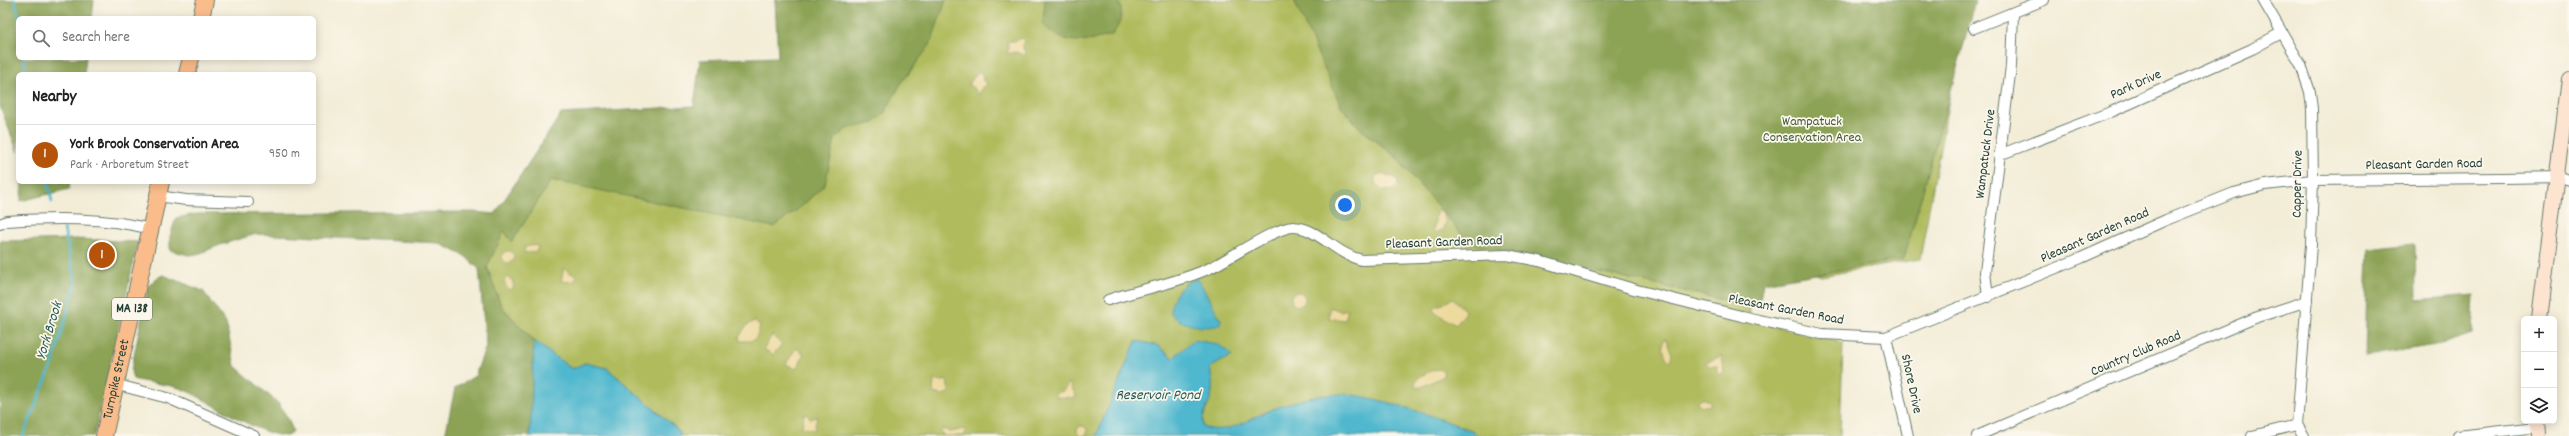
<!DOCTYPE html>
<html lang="en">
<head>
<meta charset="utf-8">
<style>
	body { margin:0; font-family:Dekko,sans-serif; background:#f2f2f2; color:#222 }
	.controls { position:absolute; right:12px; bottom:12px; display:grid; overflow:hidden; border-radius:6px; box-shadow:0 2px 10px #0003 }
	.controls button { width:36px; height:36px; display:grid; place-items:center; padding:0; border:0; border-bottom:1px solid #e0e0e0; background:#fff; color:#222; font:20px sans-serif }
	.you { position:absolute; left:1345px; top:205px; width:14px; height:14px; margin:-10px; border:3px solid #fff; border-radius:50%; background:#1a73e8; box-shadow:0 0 0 6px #1a73e833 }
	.badge { display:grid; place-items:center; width:26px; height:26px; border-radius:50%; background:#b45309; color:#fff; font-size:13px; font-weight:700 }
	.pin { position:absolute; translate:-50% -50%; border:2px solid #fff; box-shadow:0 1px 4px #0006 }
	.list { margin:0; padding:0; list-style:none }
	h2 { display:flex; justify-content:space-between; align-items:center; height:52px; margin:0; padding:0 16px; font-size:17px }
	h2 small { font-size:13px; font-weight:400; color:#767676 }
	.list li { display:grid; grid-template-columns:26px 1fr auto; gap:12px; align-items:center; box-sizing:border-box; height:60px; padding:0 16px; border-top:1px solid #e0e0e0 }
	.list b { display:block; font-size:15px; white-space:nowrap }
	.list p { margin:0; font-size:13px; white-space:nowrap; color:#767676 }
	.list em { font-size:13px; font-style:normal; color:#767676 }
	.icon { flex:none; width:22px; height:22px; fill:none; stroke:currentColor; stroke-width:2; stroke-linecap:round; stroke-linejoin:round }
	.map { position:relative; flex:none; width:2569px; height:436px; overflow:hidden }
	.search { position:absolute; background:#fff; box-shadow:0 2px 10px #0003; left:16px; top:16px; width:300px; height:44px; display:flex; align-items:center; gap:10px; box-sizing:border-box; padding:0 14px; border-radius:6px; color:#767676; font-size:15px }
	.panel { position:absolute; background:#fff; box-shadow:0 2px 10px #0003; left:16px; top:72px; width:300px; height:112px; border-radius:6px }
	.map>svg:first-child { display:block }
	.green { fill:#b0bb5d; stroke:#687c48 }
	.forest { fill:#8ca354; stroke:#567044 }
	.sand { fill:#eeda9e; stroke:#868c69 }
	.water { fill:#50b7ce; stroke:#387a81 }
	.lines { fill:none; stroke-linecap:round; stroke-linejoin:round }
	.stream { stroke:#50b7ce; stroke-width:2.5 }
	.minor-casing { stroke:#697b6d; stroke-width:12 }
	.secondary-casing { stroke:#697b6d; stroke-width:16 }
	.primary-casing { stroke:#697b6d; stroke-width:18 }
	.minor { stroke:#fff; stroke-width:10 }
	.secondary { stroke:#fde4d1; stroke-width:14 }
	.primary { stroke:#fabc8b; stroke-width:16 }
	.labels { text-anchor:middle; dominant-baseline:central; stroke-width:3.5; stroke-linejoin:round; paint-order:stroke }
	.shield { fill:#fbf7ec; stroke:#61756b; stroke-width:1 }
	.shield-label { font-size:13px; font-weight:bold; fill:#1f3d34 }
	.street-label { font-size:14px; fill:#1f3d34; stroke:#fbf7ec }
	.park-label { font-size:14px; fill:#435c3e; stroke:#fbf7ec }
	.water-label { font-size:15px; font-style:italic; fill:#2b5c5a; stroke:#fbf7ec }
</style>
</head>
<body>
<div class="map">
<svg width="2569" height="436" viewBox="0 0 2569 436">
	<rect width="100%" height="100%" fill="#fbf7ec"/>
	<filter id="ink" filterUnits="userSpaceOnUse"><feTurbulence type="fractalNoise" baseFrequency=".025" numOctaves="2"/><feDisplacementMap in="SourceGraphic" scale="8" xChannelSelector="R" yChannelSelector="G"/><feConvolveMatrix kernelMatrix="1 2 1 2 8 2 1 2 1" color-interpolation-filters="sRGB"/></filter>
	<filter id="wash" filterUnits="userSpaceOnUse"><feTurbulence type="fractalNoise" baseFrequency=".012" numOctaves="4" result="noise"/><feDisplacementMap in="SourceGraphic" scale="16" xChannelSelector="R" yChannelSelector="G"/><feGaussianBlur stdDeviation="0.9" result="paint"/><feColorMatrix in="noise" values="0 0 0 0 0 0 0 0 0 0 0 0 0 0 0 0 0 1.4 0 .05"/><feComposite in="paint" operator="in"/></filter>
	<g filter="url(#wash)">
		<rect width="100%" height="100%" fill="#f3edd7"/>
		<path class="green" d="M 935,0 L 1967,0 L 1920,259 L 1821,276 L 1596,176 L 1677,289 L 1749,307 L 1751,321 L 1843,343 L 1840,436 L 1480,436 L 1466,428 L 1385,403 L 1341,394 L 1273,409 L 1233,428 L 1214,431 L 1203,427 C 1202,416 1206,410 1210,400 C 1214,389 1212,379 1210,368 L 1232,355 L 1173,358 L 1157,345 L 1136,341 L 1096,436 L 681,436 L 678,430 L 607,368 L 585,363 L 572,369 L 534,341 L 501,306 L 487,267 L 493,249 L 539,168 L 653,166 Z"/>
		<g class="forest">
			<path d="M 0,0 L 94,0 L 92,18 L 18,18 L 18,58 L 86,58 L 84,74 L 18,74 L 18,153 L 0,106 Z"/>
			<path d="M 775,0 L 946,0 L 930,45 L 900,85 L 885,112 L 874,123 L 846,129 L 835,139 L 825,184 L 801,207 L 774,227 L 551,180 L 512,242 L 504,231 L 487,267 L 501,306 L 534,341 L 530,436 L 445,436 L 455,388 L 475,376 L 486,346 L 479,269 L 465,256 L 438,243 L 256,234 L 220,245 L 198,254 L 188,255 L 170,250 L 170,236 L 176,218 L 197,214 L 474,212 L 495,214 L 561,114 L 694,106 L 700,60 L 778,57 Z"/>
			<path d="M 1045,0 L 1118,0 C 1125,13 1120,24 1112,35 C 1086,42 1062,47 1043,24 Z"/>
			<path d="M 1294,0 L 1976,0 L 1904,259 L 1763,283 L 1760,299 L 1747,305 L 1469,243 L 1395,156 L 1361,129 L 1341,106 Z"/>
			<path d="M 22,182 L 70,182 L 69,189 L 21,201 Z"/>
			<path d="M 75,239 L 138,242 L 94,436 L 0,436 L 0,241 Z"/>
			<path d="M 2415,244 L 2416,300 L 2474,295 L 2472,334 L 2442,344 L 2365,356 L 2368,249 Z"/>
			<path d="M 163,275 L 203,291 L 226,323 L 235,366 L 278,403 L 289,420 L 293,432 L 288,436 C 259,436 214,403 187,391 C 170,383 150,384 133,379 L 131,371 L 148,286 L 155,279 Z"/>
		</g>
		<g class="sand">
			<path d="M 1021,38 L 1024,39 L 1023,47 L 1026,56 L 1015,52 L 1007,54 L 1009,48 L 1007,41 L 1016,41 Z"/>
			<path d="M 978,72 L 982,73 L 983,81 L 988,84 L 982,87 L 979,95 L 975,89 L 968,85 Z"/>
			<path d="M 1382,173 L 1397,179 L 1398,184 L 1394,190 L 1383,191 L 1375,183 L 1375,176 Z"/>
			<path d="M 1437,209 L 1441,211 L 1446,222 L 1442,230 L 1436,233 L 1433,231 Z"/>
			<path d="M 535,245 L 538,247 L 536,252 L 524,253 L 525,247 Z"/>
			<circle cx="508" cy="257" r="6"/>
			<path d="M 564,268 L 570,273 L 577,275 L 577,278 L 571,282 L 561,281 Z"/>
			<path d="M 508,277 L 512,280 L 514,287 L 510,290 L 507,289 L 504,281 Z"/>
			<circle cx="1298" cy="299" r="7"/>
			<path d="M 1453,298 L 1466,312 L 1456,325 L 1436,313 L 1434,309 L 1436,306 L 1443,304 Z"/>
			<path d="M 1330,307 L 1340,311 L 1348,309 L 1345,320 L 1329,318 Z"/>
			<path d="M 755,321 L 760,326 L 756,338 L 751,341 L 740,341 L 739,337 L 747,325 Z"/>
			<path d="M 772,335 L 782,344 L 773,355 L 764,349 Z"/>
			<path d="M 1666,339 L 1672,354 L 1670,361 C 1664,358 1662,345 1664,339 Z"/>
			<path d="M 796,348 L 804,354 L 796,369 L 786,364 Z"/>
			<path d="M 1722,356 L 1724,372 L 1719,375 L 1717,373 L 1717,366 L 1708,366 L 1706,362 Z"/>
			<path d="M 1439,369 L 1444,372 L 1442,377 L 1421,387 L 1415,386 C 1415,376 1430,371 1439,369 Z"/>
			<path d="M 934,380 L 940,382 L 947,380 L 949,393 L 942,395 L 933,393 Z"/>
			<path d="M 1069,383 L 1076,396 L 1075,398 L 1056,397 L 1056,393 L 1063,391 Z"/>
			<path d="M 1702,398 L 1710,401 L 1710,406 L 1702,406 L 1696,402 Z"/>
			<path d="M 804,414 L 808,415 L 810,419 L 817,417 L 814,430 L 802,427 Z"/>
			<circle cx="1082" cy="431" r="5"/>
			<path d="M 942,429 L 951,432 L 964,429 L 965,432 L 963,436 L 944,436 L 941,432 Z"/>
		</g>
		<g class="water">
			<path d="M 1198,279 L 1221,320 L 1219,325 C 1205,330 1179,325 1171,313 C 1169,299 1183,280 1198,279 Z"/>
			<path d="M 1193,340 L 1218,344 L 1232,355 L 1210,368 C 1212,379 1214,389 1210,400 C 1206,410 1202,416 1203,427 C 1229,436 1250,418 1273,409 C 1293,401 1320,394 1341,394 C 1370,394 1454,421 1480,436 L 1096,436 L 1136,341 L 1157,345 L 1173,358 Z"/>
			<path d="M 534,341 L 572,369 L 585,363 L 607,368 L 678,430 L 681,436 L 530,436 Z"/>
		</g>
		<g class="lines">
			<g class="stream">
				<path d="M 15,0 L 19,18"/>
				<path d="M 24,58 L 26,74"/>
				<path d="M 48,182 L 52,202"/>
				<path d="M 23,436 L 52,365 L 76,283 L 64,229"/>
			</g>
		</g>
	</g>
	<g filter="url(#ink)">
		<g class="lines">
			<defs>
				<g id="minor">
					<path d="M 2263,0 L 2301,65 L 2310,92 L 2312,109 L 2313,180 L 2311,245 L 2297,425"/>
					<path d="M 1974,28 L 2044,0"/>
					<path d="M 1999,155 L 2111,112 L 2252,49 L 2281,33"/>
					<path d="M 158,196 L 186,200 L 248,202"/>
					<path d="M 0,224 L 7,221 C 55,218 103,217 151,229"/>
					<path d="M 1988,297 L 1985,272 L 2011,66 L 2013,14"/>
					<path d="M 1108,300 C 1141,289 1178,283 1210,268 C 1228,260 1278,225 1295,227 C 1319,229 1337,255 1362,260 L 1507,255 L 1539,261 L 1637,290 L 1741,316 L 1822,334 L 1886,337 L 2081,258 L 2166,220 L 2234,193 L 2265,185 L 2313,180 L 2502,178 L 2557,177 L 2569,181"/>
					<path d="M 1886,337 L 1908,436"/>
					<path d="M 114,384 L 168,398 L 254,436"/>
					<path d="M 1977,436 L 2255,318 L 2307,301"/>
					<path d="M 2252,436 L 2297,425 L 2304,436"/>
					<path d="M 2458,436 L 2537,427"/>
				</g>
				<g id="secondary">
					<path d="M 2539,319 L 2569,79"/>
					<path d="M 2537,421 L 2538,436"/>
				</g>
				<g id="primary">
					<path d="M 201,18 L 205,0"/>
					<path d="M 187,74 L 191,58"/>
					<path id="s1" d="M 104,436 L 161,182"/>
				</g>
			</defs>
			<use href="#minor" class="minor-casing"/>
			<use href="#secondary" class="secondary-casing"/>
			<use href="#primary" class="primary-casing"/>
			<use href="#minor" class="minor"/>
			<use href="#secondary" class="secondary"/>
			<use href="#primary" class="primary"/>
		</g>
	</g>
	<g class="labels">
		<rect class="shield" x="112" y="298" width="40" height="22" rx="3"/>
		<g class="shield-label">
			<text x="132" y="309">MA 138</text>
		</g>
		<g class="street-label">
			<text transform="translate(2136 85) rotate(-24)">Park Drive</text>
			<text transform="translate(1986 154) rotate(-83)">Wampatuck Drive</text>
			<text transform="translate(2424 165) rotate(-1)">Pleasant Garden Road</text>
			<text transform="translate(2298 184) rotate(-89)">Capper Drive</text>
			<text transform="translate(2095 236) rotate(-24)">Pleasant Garden Road</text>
			<text transform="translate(1444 243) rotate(-2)">Pleasant Garden Road</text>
			<text transform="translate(1786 310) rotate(11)">Pleasant Garden Road</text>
			<text transform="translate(2136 354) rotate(-23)">Country Club Road</text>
			<text stroke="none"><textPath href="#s1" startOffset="58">Turnpike Street</textPath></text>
			<text transform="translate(1911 384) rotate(78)">Shore Drive</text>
		</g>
		<g class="park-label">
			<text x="1812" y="122">Wampatuck<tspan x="1812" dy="16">Conservation Area</tspan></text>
		</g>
		<g class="water-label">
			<text transform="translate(50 331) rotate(-73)">York Brook</text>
			<text x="1158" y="396">Reservoir Pond</text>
		</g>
	</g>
</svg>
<div class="controls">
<button>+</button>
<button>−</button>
<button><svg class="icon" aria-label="layers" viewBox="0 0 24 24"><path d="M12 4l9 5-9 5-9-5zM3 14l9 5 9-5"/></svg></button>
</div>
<div class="you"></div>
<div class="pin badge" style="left:102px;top:255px">1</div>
<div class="search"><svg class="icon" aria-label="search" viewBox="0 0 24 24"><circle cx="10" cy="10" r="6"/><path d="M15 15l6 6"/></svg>Search here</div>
<section class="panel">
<h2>Nearby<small></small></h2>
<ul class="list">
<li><span class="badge">1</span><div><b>York Brook Conservation Area</b><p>Park · Arboretum Street</p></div><em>950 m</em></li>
</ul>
</section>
</div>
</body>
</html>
